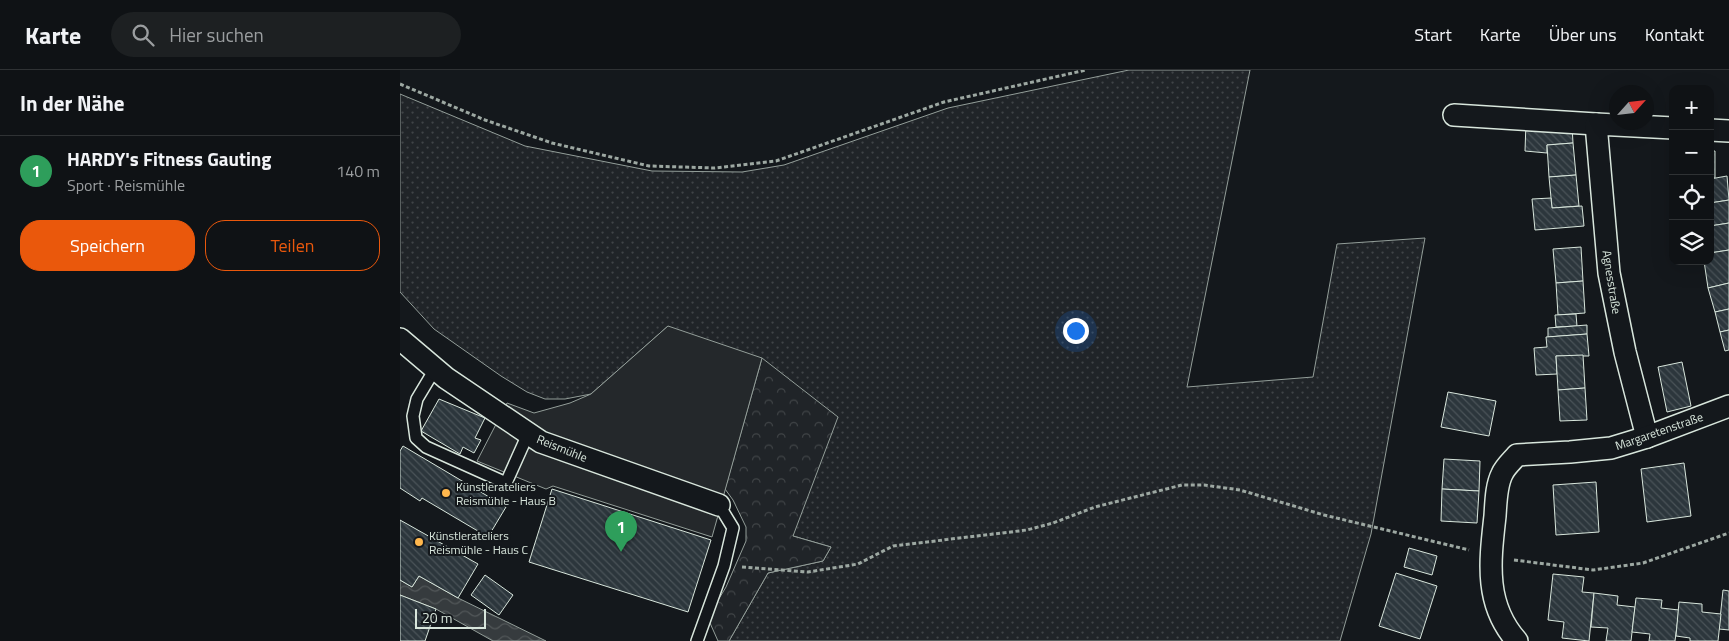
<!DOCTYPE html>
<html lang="de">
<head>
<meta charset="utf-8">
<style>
	body { margin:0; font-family:"Titillium Web",sans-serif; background:#1d2022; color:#f1f3f6 }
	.controls { position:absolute; right:15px; top:15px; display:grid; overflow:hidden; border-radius:10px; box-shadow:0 5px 20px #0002 }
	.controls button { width:45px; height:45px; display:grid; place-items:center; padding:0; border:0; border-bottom:1px solid #2f3234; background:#0f1215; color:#f1f3f6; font:25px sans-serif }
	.compass { position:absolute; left:1209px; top:15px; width:45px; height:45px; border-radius:50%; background:#0f1215; box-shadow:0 5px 20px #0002; rotate:63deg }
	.scale { position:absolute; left:15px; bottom:12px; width:71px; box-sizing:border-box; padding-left:5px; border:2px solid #d8e6dc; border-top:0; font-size:14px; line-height:18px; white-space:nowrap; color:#d8e6dc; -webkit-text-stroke:4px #14181c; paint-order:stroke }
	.you { position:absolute; left:675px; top:260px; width:18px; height:18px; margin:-12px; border:4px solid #fff; border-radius:50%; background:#1a73e8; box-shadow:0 0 0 8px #1a73e833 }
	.badge { display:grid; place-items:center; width:32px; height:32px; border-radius:50%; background:#ea580c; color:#fff; font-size:16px; font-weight:700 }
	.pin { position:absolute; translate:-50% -41px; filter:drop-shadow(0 1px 2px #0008) }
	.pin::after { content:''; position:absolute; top:26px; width:18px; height:15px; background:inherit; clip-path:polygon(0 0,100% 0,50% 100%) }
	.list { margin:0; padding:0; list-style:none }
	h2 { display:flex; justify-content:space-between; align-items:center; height:65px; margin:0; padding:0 20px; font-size:21px }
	h2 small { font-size:16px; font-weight:400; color:#9b9ea0 }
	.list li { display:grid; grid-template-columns:32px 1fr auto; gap:15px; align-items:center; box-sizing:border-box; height:70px; padding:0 20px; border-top:1px solid #2f3234 }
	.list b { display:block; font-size:19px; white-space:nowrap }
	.list p { margin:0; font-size:16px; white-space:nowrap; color:#9b9ea0 }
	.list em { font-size:16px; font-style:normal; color:#9b9ea0 }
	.actions { display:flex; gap:10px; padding:15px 20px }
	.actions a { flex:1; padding:11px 0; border:1px solid #ea580c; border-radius:20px; text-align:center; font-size:18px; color:#ea580c }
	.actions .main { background:#ea580c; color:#fff }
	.icon { flex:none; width:28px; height:28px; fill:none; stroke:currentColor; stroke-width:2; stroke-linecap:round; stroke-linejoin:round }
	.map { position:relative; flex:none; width:1329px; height:571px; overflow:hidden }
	header { display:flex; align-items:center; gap:30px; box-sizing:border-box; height:70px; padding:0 25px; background:#0f1215; border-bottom:1px solid #2f3234 }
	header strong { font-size:24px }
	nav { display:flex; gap:28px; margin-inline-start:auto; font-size:18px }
	.search { width:350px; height:45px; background:#1d2022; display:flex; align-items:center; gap:12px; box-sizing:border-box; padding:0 18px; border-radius:28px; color:#9b9ea0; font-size:19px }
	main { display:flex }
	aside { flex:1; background:#0f1215 }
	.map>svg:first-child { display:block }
	.grass { fill:url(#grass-dots); stroke:#939e99 }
	.forest { fill:url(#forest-crowns); stroke:#939e99 }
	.parking { fill:#24282b; stroke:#939e99 }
	.water { fill:url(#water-waves); stroke:#939e99 }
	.building { fill:url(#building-back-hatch); stroke:#d8e6dc }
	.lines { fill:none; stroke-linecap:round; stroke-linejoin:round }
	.lane-casing { stroke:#d8e6dc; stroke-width:14 }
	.street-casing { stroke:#d8e6dc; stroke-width:24 }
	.path { stroke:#9da8a2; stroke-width:3; stroke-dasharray:4 2.5; stroke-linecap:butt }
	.lane { stroke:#14181c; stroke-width:11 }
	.street { stroke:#14181c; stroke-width:21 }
	.poi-dot { fill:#ffb74d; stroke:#14181c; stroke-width:2 }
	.labels { text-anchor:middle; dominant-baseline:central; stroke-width:4; stroke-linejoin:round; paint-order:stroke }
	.street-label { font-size:12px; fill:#d8e6dc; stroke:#14181c }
	.poi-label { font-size:12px; fill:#d8e6dc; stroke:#14181c; text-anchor:start }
</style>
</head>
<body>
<header>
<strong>Karte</strong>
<div class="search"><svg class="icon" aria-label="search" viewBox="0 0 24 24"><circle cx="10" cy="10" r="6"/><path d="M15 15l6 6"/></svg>Hier suchen</div>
<nav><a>Start</a><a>Karte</a><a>Über uns</a><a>Kontakt</a></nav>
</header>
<main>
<aside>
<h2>In der Nähe<small></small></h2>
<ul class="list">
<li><span class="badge" style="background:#2e9e5b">1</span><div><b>HARDY's Fitness Gauting</b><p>Sport · Reismühle</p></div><em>140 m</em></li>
</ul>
<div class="actions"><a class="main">Speichern</a><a>Teilen</a></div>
</aside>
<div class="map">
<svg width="1329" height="571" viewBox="0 0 1329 571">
	<defs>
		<pattern id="grass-dots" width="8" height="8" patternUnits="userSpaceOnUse" patternTransform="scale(1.25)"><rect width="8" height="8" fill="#202428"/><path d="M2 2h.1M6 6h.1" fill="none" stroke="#404447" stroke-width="1.8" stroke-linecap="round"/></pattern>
		<pattern id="forest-crowns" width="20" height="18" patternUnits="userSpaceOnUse" patternTransform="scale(1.25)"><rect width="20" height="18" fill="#202428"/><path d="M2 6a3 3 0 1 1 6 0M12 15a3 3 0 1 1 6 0" fill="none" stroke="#404447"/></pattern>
		<pattern id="water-waves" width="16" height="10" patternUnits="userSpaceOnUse" patternTransform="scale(1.25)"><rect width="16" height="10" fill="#363b3e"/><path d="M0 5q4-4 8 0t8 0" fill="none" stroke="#525759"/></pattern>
		<pattern id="building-back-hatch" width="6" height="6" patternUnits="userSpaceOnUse" patternTransform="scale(1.25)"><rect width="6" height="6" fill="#2c363c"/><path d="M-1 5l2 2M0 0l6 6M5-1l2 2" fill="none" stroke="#4a5358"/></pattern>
	</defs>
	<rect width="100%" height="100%" fill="#14181c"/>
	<path class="grass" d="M 729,0 L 850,0 L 787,317 L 913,307 L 937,174 L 1025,168 L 971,464 L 940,571 L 329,571 L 368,503 L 423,491 L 431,477 L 393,466 L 268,256 L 191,324 L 165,329 L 145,329 L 127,322 L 101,306 L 34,259 L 0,222 L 0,24 L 125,76 L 252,101 L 342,102 L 384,95 L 548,38 Z"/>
	<path class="forest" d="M 362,288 L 438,347 L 393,466 L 431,477 L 423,491 L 368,503 L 329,571 L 318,571 L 310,553 L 311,542 L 326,517 L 346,471 L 346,457 L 333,430 L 325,419 Z"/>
	<path class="parking" d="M 268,256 L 362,288 L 312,467 L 153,416 L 146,419 L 77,391 L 107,333 L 134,343 L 170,333 L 191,324 Z"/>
	<path class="water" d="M 19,506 L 58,528 L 146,571 L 93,571 L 36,539 L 0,525 L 0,510 L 12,517 Z"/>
	<g class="building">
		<path d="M 1126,52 L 1172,56 L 1173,73 L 1147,75 L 1147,83 L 1125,81 Z"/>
		<path d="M 1173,73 L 1176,105 L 1149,107 L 1147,75 Z"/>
		<path d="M 1310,81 L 1315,81 L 1315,108 L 1310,109 Z"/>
		<path d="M 1176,105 L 1179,136 L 1152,138 L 1149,107 Z"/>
		<path d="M 1327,106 L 1329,130 L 1310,133 L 1310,109 Z"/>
		<path d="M 1151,128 L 1152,138 L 1182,136 L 1184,156 L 1135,160 L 1132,129 Z"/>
		<path d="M 1329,130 L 1329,153 L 1310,156 L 1310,133 Z"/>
		<path d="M 1329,153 L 1329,180 L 1310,183 L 1310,156 Z"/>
		<path d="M 1181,177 L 1183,211 L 1156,213 L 1153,179 Z"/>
		<path d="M 1329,180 L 1329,213 L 1308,218 L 1304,191 L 1310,191 L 1310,183 Z"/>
		<path d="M 1183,211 L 1185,243 L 1158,245 L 1156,213 Z"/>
		<path d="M 1329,213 L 1329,239 L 1315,242 L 1308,218 Z"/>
		<path d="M 1329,239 L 1329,260 L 1320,262 L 1315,242 Z"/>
		<path d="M 1176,244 L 1177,256 L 1156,257 L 1155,245 Z"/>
		<path d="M 1187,255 L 1187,264 L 1148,267 L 1148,258 Z"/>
		<path d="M 1329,260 L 1329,280 L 1325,281 L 1320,262 Z"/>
		<path d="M 1187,264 L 1189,286 L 1156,286 L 1157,304 L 1136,305 L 1134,278 L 1147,277 L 1146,267 Z"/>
		<path d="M 1183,285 L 1185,318 L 1158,320 L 1156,286 Z"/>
		<path d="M 1282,292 L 1291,336 L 1267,342 L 1258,297 Z"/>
		<path d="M 1185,318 L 1187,350 L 1160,351 L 1158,320 Z"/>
		<path d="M 1048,322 L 1096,331 L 1089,366 L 1041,357 Z"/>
		<path d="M 39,329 L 85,348 L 75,368 L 81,370 L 74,383 L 63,377 L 60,384 L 21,361 Z"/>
		<path d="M 3,376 L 106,437 L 88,467 L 22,428 L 20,431 L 0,418 L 0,381 Z"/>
		<path d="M 1044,389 L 1080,391 L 1079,421 L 1042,419 Z"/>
		<path d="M 1284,393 L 1291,446 L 1247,452 L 1241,399 Z"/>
		<path d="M 1196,412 L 1199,462 L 1156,465 L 1153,415 Z"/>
		<path d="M 152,419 L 311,470 L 288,542 L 129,492 Z"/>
		<path d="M 1042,419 L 1079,421 L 1077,453 L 1041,451 Z"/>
		<path d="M 0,450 L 78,494 L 58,528 L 19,506 L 12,517 L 0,510 Z"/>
		<path d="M 1009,478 L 1037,486 L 1032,505 L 1004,497 Z"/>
		<path d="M 996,503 L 1037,516 L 1020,569 L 979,556 Z"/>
		<path d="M 1153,504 L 1184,507 L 1182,522 L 1194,523 L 1189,571 L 1162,568 L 1164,552 L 1148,550 Z"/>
		<path d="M 85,505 L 113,525 L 99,545 L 71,525 Z"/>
		<path d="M 1323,520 L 1329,521 L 1329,560 L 1319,559 Z"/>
		<path d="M 1194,523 L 1218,526 L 1217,535 L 1235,537 L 1231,571 L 1206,571 L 1208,558 L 1191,557 Z"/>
		<path d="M 0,525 L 36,539 L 25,571 L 0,571 Z"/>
		<path d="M 1236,528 L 1262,530 L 1261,538 L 1279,540 L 1275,571 L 1249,571 L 1250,564 L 1232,562 Z"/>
		<path d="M 1279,532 L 1302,534 L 1302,542 L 1321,544 L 1318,571 L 1290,571 L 1290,568 L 1276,566 Z"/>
	</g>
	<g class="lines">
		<defs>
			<g id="lane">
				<path d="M 35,299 L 17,329 L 13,346 L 16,368 L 26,377 L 106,413 L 128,364"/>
				<path d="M 297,571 L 324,496 L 333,458 L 319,435"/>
			</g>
			<g id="street">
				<path d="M 1054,45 L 1196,54"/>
				<path d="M 1310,60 L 1329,61"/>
				<path d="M 0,269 L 46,308 L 141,372 L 319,435"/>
				<path d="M 1247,367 L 1225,282 L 1209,203 L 1196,54 L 1273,58"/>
				<path d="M 1117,571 C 1084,534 1090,491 1095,446 C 1096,432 1096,416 1102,404 C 1105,397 1112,391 1117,385 L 1170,382 L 1211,378 L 1247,367 L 1329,336"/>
			</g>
		</defs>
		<use href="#lane" class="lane-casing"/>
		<use href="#street" class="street-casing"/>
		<g class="path">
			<path d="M 0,14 L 85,50 L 152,73 L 249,96 L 315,98 L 376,91 L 544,32 L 686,0"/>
			<path d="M 1114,490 L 1193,500 L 1243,493 L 1329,463"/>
			<path d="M 342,497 L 408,502 L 458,494 L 493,476 L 627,460 L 653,453 L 695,437 L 782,415 L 804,415 L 840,420 L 924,445 L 1069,480"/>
		</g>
		<use href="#lane" class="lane"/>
		<use href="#street" class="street"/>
	</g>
	<g class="poi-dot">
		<circle cx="46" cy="423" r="5"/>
		<circle cx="19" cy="472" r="5"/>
	</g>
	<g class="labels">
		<g class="street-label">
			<text transform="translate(1212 212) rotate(81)">Agnesstraße</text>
			<text transform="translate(1259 361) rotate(-19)">Margaretenstraße</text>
			<text transform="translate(162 378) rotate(22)">Reismühle</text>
		</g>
		<g class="poi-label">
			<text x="56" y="416">Künstlerateliers<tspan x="56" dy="14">Reismühle - Haus B</tspan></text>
			<text x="29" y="465">Künstlerateliers<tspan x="29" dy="14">Reismühle - Haus C</tspan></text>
		</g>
	</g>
</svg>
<div class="controls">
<button>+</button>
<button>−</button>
<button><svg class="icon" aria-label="locate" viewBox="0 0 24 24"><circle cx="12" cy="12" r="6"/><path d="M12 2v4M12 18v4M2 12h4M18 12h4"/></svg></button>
<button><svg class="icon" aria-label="layers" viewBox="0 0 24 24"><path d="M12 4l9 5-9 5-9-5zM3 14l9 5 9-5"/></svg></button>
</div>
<svg class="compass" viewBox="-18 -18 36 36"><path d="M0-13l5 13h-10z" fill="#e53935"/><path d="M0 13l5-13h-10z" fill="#9b9ea0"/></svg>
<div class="scale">20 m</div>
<div class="you"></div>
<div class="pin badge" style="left:221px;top:482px;background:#2e9e5b">1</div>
</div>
</main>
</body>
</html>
